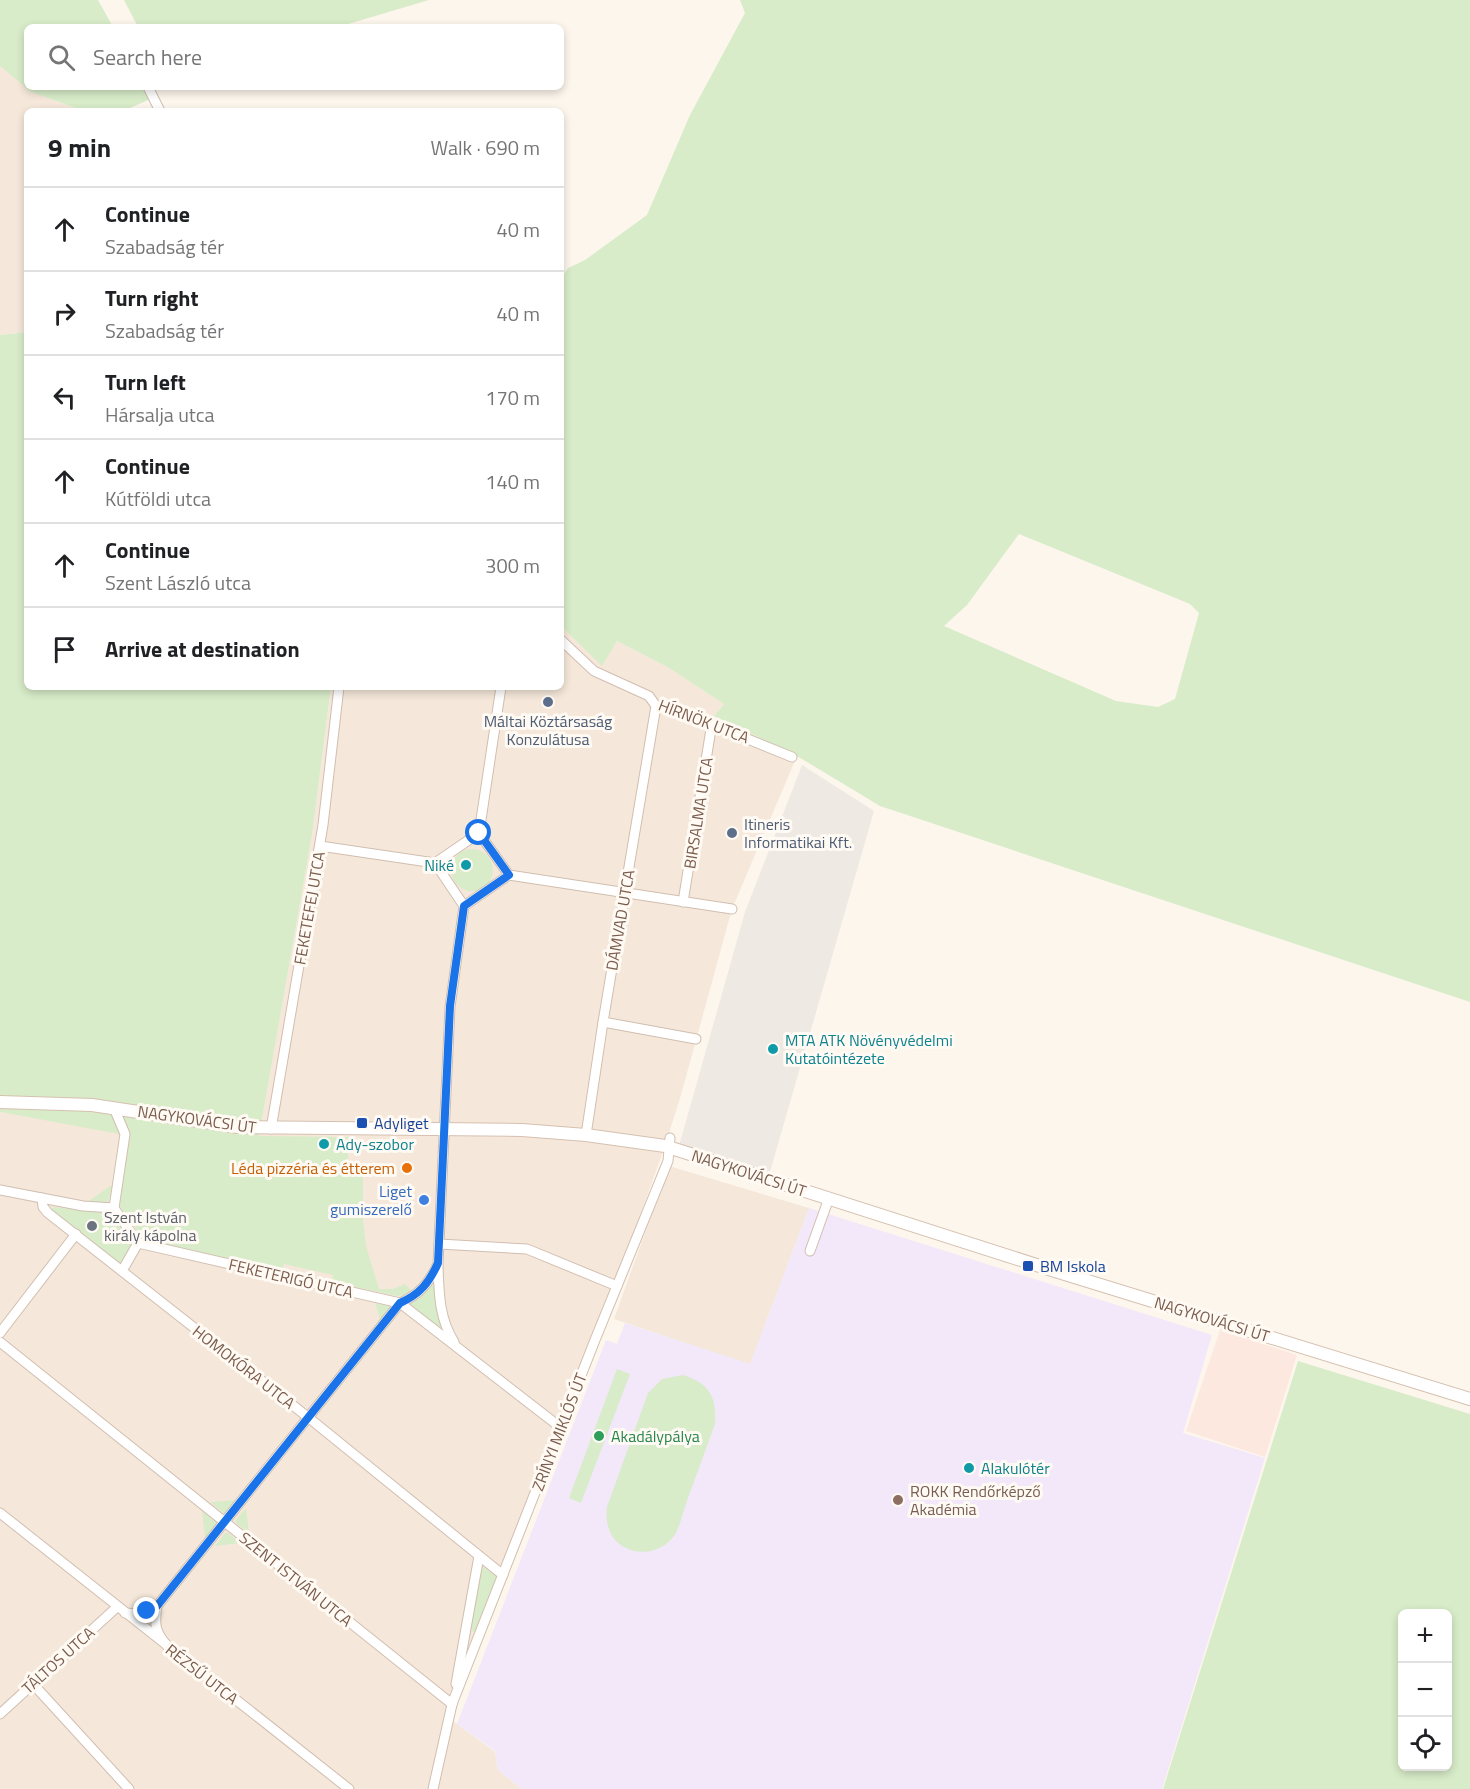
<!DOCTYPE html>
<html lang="en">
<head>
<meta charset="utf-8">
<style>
	body { margin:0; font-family:"Titillium Web",sans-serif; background:#f2f2f2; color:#202124 }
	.controls { position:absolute; right:18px; bottom:18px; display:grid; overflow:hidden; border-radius:9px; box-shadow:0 3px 9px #0003 }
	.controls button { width:54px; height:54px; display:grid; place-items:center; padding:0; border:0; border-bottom:2px solid #e0e0e0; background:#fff; color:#202124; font:30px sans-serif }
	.stop { position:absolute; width:18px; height:18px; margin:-14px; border:4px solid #1a73e8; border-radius:50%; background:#fff }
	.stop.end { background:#1a73e8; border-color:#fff; box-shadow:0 2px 6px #0008 }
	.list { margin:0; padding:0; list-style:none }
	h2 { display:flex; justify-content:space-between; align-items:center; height:78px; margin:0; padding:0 24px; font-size:26px }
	h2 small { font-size:20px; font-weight:400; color:#757577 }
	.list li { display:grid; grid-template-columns:39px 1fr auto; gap:18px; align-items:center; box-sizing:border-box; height:84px; padding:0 24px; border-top:2px solid #e0e0e0 }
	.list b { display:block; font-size:22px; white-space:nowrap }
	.list p { margin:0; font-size:20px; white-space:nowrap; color:#757577 }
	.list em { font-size:20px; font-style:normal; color:#757577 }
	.icon { flex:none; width:33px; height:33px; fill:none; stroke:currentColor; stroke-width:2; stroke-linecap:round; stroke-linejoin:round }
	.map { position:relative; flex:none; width:1470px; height:1789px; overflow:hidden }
	.search { position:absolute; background:#fff; box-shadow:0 3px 9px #0003; left:24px; top:24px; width:540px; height:66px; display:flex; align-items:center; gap:15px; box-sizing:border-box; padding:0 21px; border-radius:9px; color:#757577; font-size:22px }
	.panel { position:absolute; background:#fff; box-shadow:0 3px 9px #0003; left:24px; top:108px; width:540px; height:582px; border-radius:9px }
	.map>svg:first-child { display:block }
	.residential { fill:#f5e8da }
	.commercial { fill:#fde8e0 }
	.industrial { fill:#efe9e4 }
	.education { fill:#f3e8fa }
	.green { fill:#d8ecc9; fill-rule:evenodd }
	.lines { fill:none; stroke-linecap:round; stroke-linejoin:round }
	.street-casing { stroke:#d1beb0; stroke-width:11 }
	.secondary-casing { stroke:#d6c0b0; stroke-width:14 }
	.street { stroke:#fff; stroke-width:9 }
	.secondary { stroke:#fff; stroke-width:12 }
	.route { stroke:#1a73e8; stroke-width:8 }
	.service-dot { fill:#5c6f8a; stroke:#fffaf3; stroke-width:2 }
	.culture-dot { fill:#0f9aa8; stroke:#fffaf3; stroke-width:2 }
	.transit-dot { fill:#1a4fb4; stroke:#fffaf3; stroke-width:2 }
	.food-dot { fill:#e8710a; stroke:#fffaf3; stroke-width:2 }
	.shop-dot { fill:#3f7fe0; stroke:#fffaf3; stroke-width:2 }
	.worship-dot { fill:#6b7280; stroke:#fffaf3; stroke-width:2 }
	.leisure-dot { fill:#2e9e5b; stroke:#fffaf3; stroke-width:2 }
	.education-dot { fill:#8d6e63; stroke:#fffaf3; stroke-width:2 }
	.labels { text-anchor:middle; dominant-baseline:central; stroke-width:6; stroke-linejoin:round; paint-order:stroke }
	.service-label { font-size:16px; fill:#4e5e75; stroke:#fffaf3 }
	.street-label { font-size:16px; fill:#7a5c4d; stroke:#fffaf3 }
	.culture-label { font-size:16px; fill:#0d838f; stroke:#fffaf3; text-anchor:start }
	.transit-label { font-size:16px; fill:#164399; stroke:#fffaf3; text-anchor:start }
	.food-label { font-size:16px; fill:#c56008; stroke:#fffaf3; text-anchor:end }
	.shop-label { font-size:16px; fill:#366cbe; stroke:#fffaf3; text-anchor:end }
	.worship-label { font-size:16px; fill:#5b616d; stroke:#fffaf3; text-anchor:start }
	.leisure-label { font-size:16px; fill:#27864d; stroke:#fffaf3; text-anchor:start }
	.education-label { font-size:16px; fill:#785e54; stroke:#fffaf3; text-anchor:start }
</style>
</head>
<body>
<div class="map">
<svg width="1470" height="1789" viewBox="0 0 1470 1789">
	<rect width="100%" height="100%" fill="#fdf6ec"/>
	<g class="residential">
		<path d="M 0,66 L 31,92 L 84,111 L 27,111 L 27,332 L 0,335 Z"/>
		<path d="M 561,626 L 602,665 L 617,641 L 669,668 L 724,704 L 715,715 L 797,756 L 732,909 L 681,1095 L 665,1146 L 618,1277 L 445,1715 L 495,1752 L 498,1770 L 522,1789 L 0,1789 L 0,1112 L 125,1134 L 251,1180 L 312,835 L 331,687 L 561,687 Z"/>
		<path d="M 669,1166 L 809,1208 L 750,1365 L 614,1319 Z"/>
	</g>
	<path class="commercial" d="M 1220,1330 L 1297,1355 L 1265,1457 L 1186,1431 Z"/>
	<path class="industrial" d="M 802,765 L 874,811 L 770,1172 L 679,1146 L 745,912 Z"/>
	<path class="education" d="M 809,1208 L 1212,1335 L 1183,1433 L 1265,1458 L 1162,1789 L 522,1789 L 498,1770 L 495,1751 L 457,1724 L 606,1340 L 617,1344 L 625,1323 L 750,1364 Z"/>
	<g class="green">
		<path d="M 0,0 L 98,0 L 113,27 L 27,27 L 27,87 L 148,87 L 153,98 L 123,111 L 84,111 L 31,92 L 0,66 Z"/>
		<path d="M 124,0 L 429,0 L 338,27 L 138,27 Z"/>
		<path d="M 740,0 L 1470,0 L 1470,1002 L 880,806 L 797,756 L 714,716 L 724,704 L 669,668 L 617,641 L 602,666 L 561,626 L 561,279 L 568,268 L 585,260 L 647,215 L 690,115 L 745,13 ZM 1019,534 L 1190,604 L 1199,613 L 1175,699 L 1158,707 L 1116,701 L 944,626 L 967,605 Z"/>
		<path d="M 27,332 L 27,687 L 331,687 L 312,835 L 259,1136 L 348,1137 L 348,1168 L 363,1168 L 363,1219 L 366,1246 L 379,1289 L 393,1289 L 405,1284 L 412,1291 L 405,1295 L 397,1296 L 332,1282 L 333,1275 L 284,1264 L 282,1272 L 143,1239 L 119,1205 L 130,1136 L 0,1112 L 0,335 Z"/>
		<circle cx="472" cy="870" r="21"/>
		<path d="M 110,1186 L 112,1186 L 108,1204 L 86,1203 Z"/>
		<path d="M 54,1207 L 114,1214 L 134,1242 L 120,1264 L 52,1212 L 52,1208 Z"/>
		<path d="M 434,1284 L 442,1325 L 440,1327 L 438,1328 L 409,1305 Z"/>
		<path d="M 375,1303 L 390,1306 L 391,1309 L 381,1322 Z"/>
		<path d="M 1298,1361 L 1470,1414 L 1470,1789 L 1163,1789 ZM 1402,1614 L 1448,1614 L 1448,1766 L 1402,1766 Z"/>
		<path d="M 617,1369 L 630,1374 L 581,1503 L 569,1498 Z"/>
		<path d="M 683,1375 C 709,1383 717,1397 715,1424 C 706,1449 697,1473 688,1498 C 684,1509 681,1522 676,1533 C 665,1551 642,1557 624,1547 C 609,1539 605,1522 607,1507 L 648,1393 L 662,1379 Z"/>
		<path d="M 236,1500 L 226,1513 L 223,1513 L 210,1502 Z"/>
		<path d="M 246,1508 L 249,1533 L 236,1523 L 236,1520 Z"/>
		<path d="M 202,1511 L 216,1522 L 216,1525 L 205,1538 Z"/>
		<path d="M 225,1533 L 228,1533 L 241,1543 L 215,1546 Z"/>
		<path d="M 482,1566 L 499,1578 L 476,1634 L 469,1628 Z"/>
	</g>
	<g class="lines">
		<defs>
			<g id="street">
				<path d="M 148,87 L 160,111"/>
				<path d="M 561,640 L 594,671 L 649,696 L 656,706 L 666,706 L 792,757"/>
				<path d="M 479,833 L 501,687"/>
				<path d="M 479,833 L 509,875"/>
				<path d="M 320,846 L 435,863"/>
				<path d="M 509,875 L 732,909"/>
				<path d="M 683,902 L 712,723"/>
				<path d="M 464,906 L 435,863 L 479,833"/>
				<path d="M 464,906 L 509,875"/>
				<path d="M 603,1022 L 696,1039"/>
				<path d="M 271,1129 L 323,825 L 339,687"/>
				<path d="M 586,1135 L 603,1022 L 656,706"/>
				<path d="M 0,1190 L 83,1206 L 114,1208 L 138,1243 L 400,1303 L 560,1427"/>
				<path d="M 42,1198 L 43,1207 L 48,1213 L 309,1418 L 503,1575"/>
				<path d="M 114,1208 L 125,1134 L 114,1108"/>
				<path d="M 439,1244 L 527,1249 L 617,1286"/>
				<path d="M 810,1251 L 829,1198"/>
				<path d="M 438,1266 C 439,1293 439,1318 454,1342"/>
				<path d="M 122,1271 L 138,1243"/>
				<path d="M 0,1333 L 76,1234"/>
				<path d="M 0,1342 L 452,1704"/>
				<path d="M 0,1513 L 349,1789"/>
				<path d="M 125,1613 L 137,1614 L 157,1606"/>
				<path d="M 169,1648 C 155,1632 154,1626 157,1606 L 400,1303 C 420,1294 429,1283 438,1264 L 450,1007 L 464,906"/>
				<path d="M 33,1684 L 129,1789"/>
				<path d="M 456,1684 L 479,1556"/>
				<path d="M 452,1704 L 595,1340 L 668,1161 L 670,1138"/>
				<path d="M 0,1714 L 117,1607"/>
				<path d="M 433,1789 L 453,1700"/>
			</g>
			<path id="secondary" d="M 0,1102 L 92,1105 L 238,1127 L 522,1130 L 586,1135 L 665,1146 L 1052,1270 L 1470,1399"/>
		</defs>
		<use href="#street" class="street-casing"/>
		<use href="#secondary" class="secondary-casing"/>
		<use href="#street" class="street"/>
		<use href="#secondary" class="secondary"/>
	</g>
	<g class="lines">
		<path class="route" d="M 147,1611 L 157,1606 L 400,1303 C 420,1294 429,1283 438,1263 L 450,1006 L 464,906 L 509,875 L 479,833"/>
	</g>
	<g class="service-dot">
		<circle cx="548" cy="702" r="6"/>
		<circle cx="732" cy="833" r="6"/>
	</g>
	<g class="culture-dot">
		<circle cx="466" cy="865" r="6"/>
		<circle cx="773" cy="1049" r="6"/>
		<circle cx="324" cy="1144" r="6"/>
		<circle cx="969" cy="1468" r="6"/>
	</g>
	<g class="transit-dot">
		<rect x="356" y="1117" width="12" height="12" rx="3"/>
		<rect x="1022" y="1260" width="12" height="12" rx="3"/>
	</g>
	<circle class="food-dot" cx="407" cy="1168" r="6"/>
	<circle class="shop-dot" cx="424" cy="1200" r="6"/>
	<circle class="worship-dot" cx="92" cy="1226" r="6"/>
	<circle class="leisure-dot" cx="599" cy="1436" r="6"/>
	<circle class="education-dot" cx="898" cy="1500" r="6"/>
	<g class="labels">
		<g class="service-label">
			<text x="548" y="721">Máltai Köztársaság<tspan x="548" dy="18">Konzulátusa</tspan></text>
			<text x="744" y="824" text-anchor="start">Itineris<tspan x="744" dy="18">Informatikai Kft.</tspan></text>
		</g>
		<g class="street-label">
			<text transform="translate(704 721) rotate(21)">HÍRNÖK UTCA</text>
			<text transform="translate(698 813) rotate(-81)">BIRSALMA UTCA</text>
			<text transform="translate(309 908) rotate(-80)">FEKETEFEJ UTCA</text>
			<text transform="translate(620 920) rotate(-80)">DÁMVAD UTCA</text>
			<text transform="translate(197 1119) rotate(8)">NAGYKOVÁCSI ÚT</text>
			<text transform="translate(749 1173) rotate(18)">NAGYKOVÁCSI ÚT</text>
			<text transform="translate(291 1278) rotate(13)">FEKETERIGÓ UTCA</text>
			<text transform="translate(1212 1319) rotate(17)">NAGYKOVÁCSI ÚT</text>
			<text transform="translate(244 1367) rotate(38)">HOMOKÓRA UTCA</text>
			<text transform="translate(559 1432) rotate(-69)">ZRÍNYI MIKLÓS ÚT</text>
			<text transform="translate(296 1579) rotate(39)">SZENT ISTVÁN UTCA</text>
			<text transform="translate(58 1660) rotate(-42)">TÁLTOS UTCA</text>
			<text transform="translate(202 1674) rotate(38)">RÉZSŰ UTCA</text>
		</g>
		<g class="culture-label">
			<text x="454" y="865" text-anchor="end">Niké</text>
			<text x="785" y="1040">MTA ATK Növényvédelmi<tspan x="785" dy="18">Kutatóintézete</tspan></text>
			<text x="336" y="1144">Ady-szobor</text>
			<text x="981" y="1468">Alakulótér</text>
		</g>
		<g class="transit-label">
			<text x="374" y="1123">Adyliget</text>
			<text x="1040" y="1266">BM Iskola</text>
		</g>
		<g class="food-label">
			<text x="395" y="1168">Léda pizzéria és étterem</text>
		</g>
		<g class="shop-label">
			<text x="412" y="1191">Liget<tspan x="412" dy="18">gumiszerelő</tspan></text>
		</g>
		<g class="worship-label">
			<text x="104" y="1217">Szent István<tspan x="104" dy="18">király kápolna</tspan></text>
		</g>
		<g class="leisure-label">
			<text x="611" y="1436">Akadálypálya</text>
		</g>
		<g class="education-label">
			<text x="910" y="1491">ROKK Rendőrképző<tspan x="910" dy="18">Akadémia</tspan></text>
		</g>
	</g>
</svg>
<div class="controls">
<button>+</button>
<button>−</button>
<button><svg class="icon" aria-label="locate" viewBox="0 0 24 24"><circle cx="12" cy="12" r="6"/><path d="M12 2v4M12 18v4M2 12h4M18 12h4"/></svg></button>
</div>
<div class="stop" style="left:479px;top:833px"></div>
<div class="stop end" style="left:147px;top:1611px"></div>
<div class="search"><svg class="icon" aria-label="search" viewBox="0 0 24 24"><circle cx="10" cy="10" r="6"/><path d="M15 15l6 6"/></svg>Search here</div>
<section class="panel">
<h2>9 min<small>Walk · 690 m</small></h2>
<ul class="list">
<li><svg class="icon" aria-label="ahead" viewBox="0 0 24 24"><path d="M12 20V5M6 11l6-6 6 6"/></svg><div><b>Continue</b><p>Szabadság tér</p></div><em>40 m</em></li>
<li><svg class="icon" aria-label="right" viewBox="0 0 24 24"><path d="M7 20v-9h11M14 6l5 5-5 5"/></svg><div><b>Turn right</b><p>Szabadság tér</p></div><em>40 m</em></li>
<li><svg class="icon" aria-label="left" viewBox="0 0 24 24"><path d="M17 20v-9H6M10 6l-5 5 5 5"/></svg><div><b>Turn left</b><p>Hársalja utca</p></div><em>170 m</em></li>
<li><svg class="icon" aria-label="ahead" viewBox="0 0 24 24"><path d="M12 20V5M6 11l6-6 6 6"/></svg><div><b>Continue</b><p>Kútföldi utca</p></div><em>140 m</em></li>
<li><svg class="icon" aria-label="ahead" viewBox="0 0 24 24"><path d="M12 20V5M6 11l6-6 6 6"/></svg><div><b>Continue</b><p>Szent László utca</p></div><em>300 m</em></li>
<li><svg class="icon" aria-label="arrive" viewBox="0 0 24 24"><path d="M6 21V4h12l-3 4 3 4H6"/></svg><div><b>Arrive at destination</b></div></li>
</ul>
</section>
</div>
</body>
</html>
